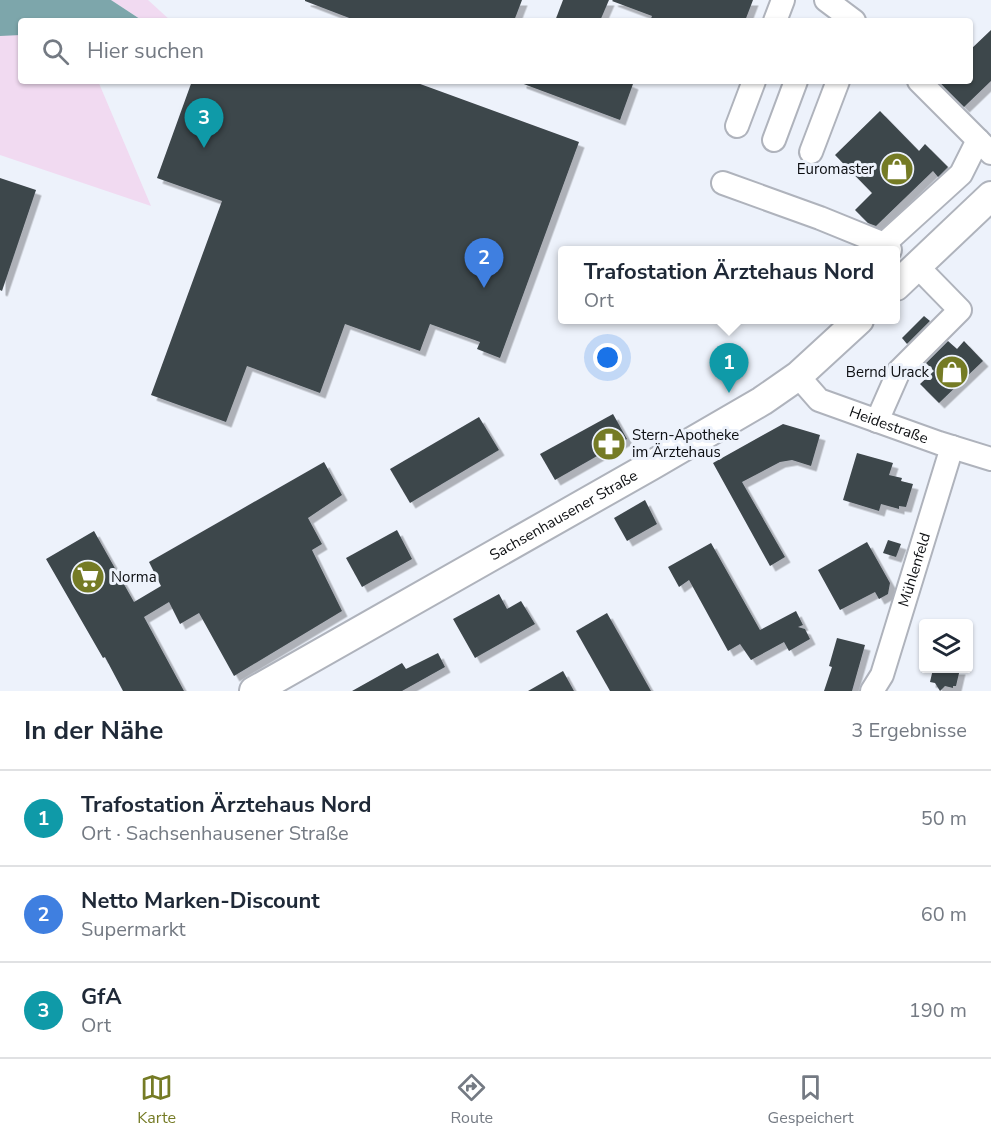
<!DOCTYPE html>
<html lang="de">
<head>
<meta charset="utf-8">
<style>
	body { margin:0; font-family:"Nunito Sans",sans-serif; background:#f6f6f7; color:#1f2937 }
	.controls { position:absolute; right:18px; bottom:18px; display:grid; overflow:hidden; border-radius:6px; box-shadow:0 2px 4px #0004 }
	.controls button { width:54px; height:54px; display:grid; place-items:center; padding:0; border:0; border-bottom:2px solid #e0e1e3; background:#fff; color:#1f2937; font:30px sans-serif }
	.you { position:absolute; left:608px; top:358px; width:21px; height:21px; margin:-15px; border:4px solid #fff; border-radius:50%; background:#1a73e8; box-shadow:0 0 0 9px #1a73e833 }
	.badge { display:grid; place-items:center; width:39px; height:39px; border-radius:50%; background:#757b25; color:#fff; font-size:20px; font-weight:700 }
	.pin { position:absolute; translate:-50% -50px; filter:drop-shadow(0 2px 3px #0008) }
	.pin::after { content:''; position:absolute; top:32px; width:21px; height:18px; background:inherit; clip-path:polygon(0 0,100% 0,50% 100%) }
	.popup { position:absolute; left:558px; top:246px; width:342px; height:78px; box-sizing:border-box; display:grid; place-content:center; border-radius:6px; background:#fff; filter:drop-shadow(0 2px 4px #0005); font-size:20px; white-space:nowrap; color:#747a83 }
	.popup b { font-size:22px; color:#1f2937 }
	.popup::after { content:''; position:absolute; left:50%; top:100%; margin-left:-12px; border:12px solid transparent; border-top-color:#fff }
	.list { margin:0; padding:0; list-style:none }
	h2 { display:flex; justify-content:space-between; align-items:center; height:78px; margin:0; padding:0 24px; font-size:26px }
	h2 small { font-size:20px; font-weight:400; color:#747a83 }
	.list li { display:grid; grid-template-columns:39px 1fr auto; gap:18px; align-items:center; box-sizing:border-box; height:96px; padding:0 24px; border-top:2px solid #e0e1e3 }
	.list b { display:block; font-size:22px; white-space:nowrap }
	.list p { margin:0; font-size:20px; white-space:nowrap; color:#747a83 }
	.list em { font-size:20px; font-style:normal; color:#747a83 }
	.icon { flex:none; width:33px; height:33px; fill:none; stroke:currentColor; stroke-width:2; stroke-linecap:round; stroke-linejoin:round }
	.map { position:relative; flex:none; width:991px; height:691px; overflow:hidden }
	.search { position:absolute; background:#fff; box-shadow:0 2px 4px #0004; left:18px; right:18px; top:18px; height:66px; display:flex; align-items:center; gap:15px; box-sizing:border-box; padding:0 21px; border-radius:6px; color:#747a83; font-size:22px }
	.sheet { height:366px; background:#fff }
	nav { display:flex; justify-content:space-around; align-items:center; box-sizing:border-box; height:84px; border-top:2px solid #e0e1e3; background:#fff; font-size:16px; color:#747a83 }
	nav a { display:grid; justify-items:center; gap:3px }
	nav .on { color:#757b25 }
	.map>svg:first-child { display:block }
	.green { fill:#f1daf1 }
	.water { fill:#7da6ab }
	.building { fill:#3e464b; filter:url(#shadow) }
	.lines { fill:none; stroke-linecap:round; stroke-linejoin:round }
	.minor-casing { stroke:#afb3bc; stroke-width:26 }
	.major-casing { stroke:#afb3bc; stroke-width:32 }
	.minor { stroke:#fff; stroke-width:22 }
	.major { stroke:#fff; stroke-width:28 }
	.labels { text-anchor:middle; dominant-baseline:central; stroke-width:6; stroke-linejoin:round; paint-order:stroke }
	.poi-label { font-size:15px; fill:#0c0e11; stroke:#edf2fb; text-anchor:end }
	.street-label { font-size:15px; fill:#0c0e11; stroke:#edf2fb }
</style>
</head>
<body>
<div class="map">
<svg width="991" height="691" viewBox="0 0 991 691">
	<defs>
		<filter id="shadow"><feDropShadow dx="5.5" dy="5.5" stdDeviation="0" flood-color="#0004"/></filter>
	</defs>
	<rect width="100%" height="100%" fill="#edf2fb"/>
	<g class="green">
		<path d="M 111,0 L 148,0 L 171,21 L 143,21 Z"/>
		<path d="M 21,34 L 21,81 L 98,81 L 151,206 L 0,155 L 0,35 Z"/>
	</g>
	<path class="water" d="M 0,0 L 111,0 L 143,21 L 21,21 L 21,35 L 0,36 Z"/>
	<g class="building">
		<path d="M 305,0 L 522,0 L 514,21 L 357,21 L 305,1 Z"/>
		<path d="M 563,0 L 609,0 L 600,21 L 555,21 Z"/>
		<path d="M 613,0 L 753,0 L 745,21 L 650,21 L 652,16 L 612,1 Z"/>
		<path d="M 991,30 L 991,81 L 964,107 L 938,81 L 970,81 L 970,50 Z"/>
		<path d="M 192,81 L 412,81 L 579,142 L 500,358 L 477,349 L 480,342 L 430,324 L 420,351 L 345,324 L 320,393 L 247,366 L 226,422 L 151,395 L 222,201 L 157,178 Z"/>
		<path d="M 521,81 L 626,81 L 633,84 L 620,120 L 521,83 Z"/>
		<path d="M 880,111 L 919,151 L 925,144 L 948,167 L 938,177 L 933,171 L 876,226 L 868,223 L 855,210 L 872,193 L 835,155 Z"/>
		<path d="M 0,178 L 36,190 L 2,291 L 0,290 Z"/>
		<path d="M 924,316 L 930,321 L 907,344 L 902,338 Z"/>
		<path d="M 948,341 L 957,349 L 964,341 L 983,361 L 939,403 L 920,384 L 934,371 L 926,363 Z"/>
		<path d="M 613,414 L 627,439 L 555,480 L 540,454 Z"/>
		<path d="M 479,417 L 499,450 L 410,503 L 390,469 Z"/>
		<path d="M 783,424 L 820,435 L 811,466 L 792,460 L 780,462 L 742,482 L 785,557 L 770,566 L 713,463 Z"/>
		<path d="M 857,453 L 893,463 L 889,475 L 902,478 L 901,481 L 913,484 L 906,507 L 899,506 L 899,509 L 881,504 L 879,511 L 843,500 Z"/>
		<path d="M 324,462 L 342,495 L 308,518 L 322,544 L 312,550 L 342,611 L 234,676 L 199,613 L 180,624 L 169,602 L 144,617 L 184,691 L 123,691 L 105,657 L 103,658 L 46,559 L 94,531 L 134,602 L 161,586 L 149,562 Z"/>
		<path d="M 645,500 L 657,524 L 627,541 L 614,518 Z"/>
		<path d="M 397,530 L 412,559 L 362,587 L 346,558 Z"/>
		<path d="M 888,540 L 901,544 L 896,557 L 883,553 Z"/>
		<path d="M 867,542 L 890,583 L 888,594 L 879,599 L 875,592 L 840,610 L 818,570 Z"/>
		<path d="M 711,543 L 760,630 L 796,611 L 803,625 L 798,627 L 805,629 L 810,639 L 789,651 L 784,642 L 751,660 L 740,644 L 728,651 L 689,580 L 679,587 L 668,567 Z"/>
		<path d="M 499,594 L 507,609 L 521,601 L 535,624 L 475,658 L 453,619 Z"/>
		<path d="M 607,613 L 651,691 L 610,691 L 576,631 Z"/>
		<path d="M 837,638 L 865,645 L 852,691 L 824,691 L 832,667 L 829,666 Z"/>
		<path d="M 438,653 L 445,667 L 402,691 L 352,691 L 402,663 L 406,669 Z"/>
		<path d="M 933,669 L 960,669 L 956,686 L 953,686 L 953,688 L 945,686 L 940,691 L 935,683 L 930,682 Z"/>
		<path d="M 563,671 L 574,691 L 528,691 Z"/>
	</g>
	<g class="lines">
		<defs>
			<g id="minor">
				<path d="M 826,0 L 854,21"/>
				<path d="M 775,21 L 783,0"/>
				<path d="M 919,81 L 991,153"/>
				<path d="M 737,126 L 754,81"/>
				<path d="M 774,140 L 796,81"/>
				<path d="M 811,152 L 838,81"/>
				<path d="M 723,183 L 820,218 L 884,244 L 890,250"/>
				<path d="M 884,244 L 961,174 L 978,140"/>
				<path id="s1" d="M 798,376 L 819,400 L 939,443 L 991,459"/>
				<path d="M 877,421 L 899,371 L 960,310 L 917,266"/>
				<path id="s2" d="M 872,691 L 882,675 L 952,447"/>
			</g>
			<g id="major">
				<path d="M 896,286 L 991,196"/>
				<path id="s3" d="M 254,691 L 652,465 L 762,401 L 798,376 L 859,320"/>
			</g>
		</defs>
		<use href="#minor" class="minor-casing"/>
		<use href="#major" class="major-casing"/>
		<use href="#minor" class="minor"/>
		<use href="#major" class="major"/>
	</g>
	<defs>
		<symbol id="shop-disc" viewBox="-11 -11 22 22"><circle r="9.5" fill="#757b25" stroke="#edf2fb"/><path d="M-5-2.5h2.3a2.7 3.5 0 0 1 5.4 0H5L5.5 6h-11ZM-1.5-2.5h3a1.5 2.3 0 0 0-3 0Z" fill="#fff"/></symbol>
		<symbol id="pharmacy-disc" viewBox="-11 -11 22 22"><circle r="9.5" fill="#757b25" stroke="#edf2fb"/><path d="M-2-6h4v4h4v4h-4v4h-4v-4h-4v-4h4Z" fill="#fff"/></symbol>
		<symbol id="supermarket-disc" viewBox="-11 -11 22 22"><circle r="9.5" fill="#757b25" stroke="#edf2fb"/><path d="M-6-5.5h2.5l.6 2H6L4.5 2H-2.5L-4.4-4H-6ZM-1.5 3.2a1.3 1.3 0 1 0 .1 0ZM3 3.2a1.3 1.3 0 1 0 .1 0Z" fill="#fff"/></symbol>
	</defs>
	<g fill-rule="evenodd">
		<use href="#shop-disc" x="878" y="150" width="38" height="38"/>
		<use href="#shop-disc" x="933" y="353" width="38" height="38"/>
		<use href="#pharmacy-disc" x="590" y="425" width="38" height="38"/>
		<use href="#supermarket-disc" x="69" y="558" width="38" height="38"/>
	</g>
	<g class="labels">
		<g class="poi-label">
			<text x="874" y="169">Euromaster</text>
			<text x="929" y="372">Bernd Urack</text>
			<text x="632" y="435" text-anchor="start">Stern-Apotheke<tspan x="632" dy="17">im Ärztehaus</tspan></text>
			<text x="111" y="577" text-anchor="start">Norma</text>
		</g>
		<g class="street-label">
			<text stroke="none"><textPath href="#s1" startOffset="106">Heidestraße</textPath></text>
			<text stroke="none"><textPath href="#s3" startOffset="356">Sachsenhausener Straße</textPath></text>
			<text stroke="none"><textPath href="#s2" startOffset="129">Mühlenfeld</textPath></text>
		</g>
	</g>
</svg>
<div class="controls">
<button><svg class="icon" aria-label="layers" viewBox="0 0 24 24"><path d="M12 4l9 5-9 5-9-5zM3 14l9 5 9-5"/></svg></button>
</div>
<div class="you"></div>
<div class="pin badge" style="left:729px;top:393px;background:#0f9aa8">1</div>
<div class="popup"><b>Trafostation Ärztehaus Nord</b>Ort</div>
<div class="pin badge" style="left:484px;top:288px;background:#3f7fe0">2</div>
<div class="pin badge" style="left:204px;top:148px;background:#0f9aa8">3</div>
<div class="search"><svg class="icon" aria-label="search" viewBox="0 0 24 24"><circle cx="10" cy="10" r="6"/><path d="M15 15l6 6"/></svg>Hier suchen</div>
</div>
<section class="sheet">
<h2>In der Nähe<small>3 Ergebnisse</small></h2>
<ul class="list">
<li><span class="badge" style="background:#0f9aa8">1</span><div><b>Trafostation Ärztehaus Nord</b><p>Ort · Sachsenhausener Straße</p></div><em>50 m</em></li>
<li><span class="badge" style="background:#3f7fe0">2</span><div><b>Netto Marken-Discount</b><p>Supermarkt</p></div><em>60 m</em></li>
<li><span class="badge" style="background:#0f9aa8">3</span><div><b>GfA</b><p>Ort</p></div><em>190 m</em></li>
</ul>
</section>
<nav>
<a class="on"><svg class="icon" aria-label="map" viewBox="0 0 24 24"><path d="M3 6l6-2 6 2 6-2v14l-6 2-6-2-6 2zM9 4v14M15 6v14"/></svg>Karte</a>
<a><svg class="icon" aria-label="directions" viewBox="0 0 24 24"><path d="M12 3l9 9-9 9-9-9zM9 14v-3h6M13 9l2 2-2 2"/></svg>Route</a>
<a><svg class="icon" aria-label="saved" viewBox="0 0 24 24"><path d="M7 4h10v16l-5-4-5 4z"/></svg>Gespeichert</a>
</nav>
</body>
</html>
